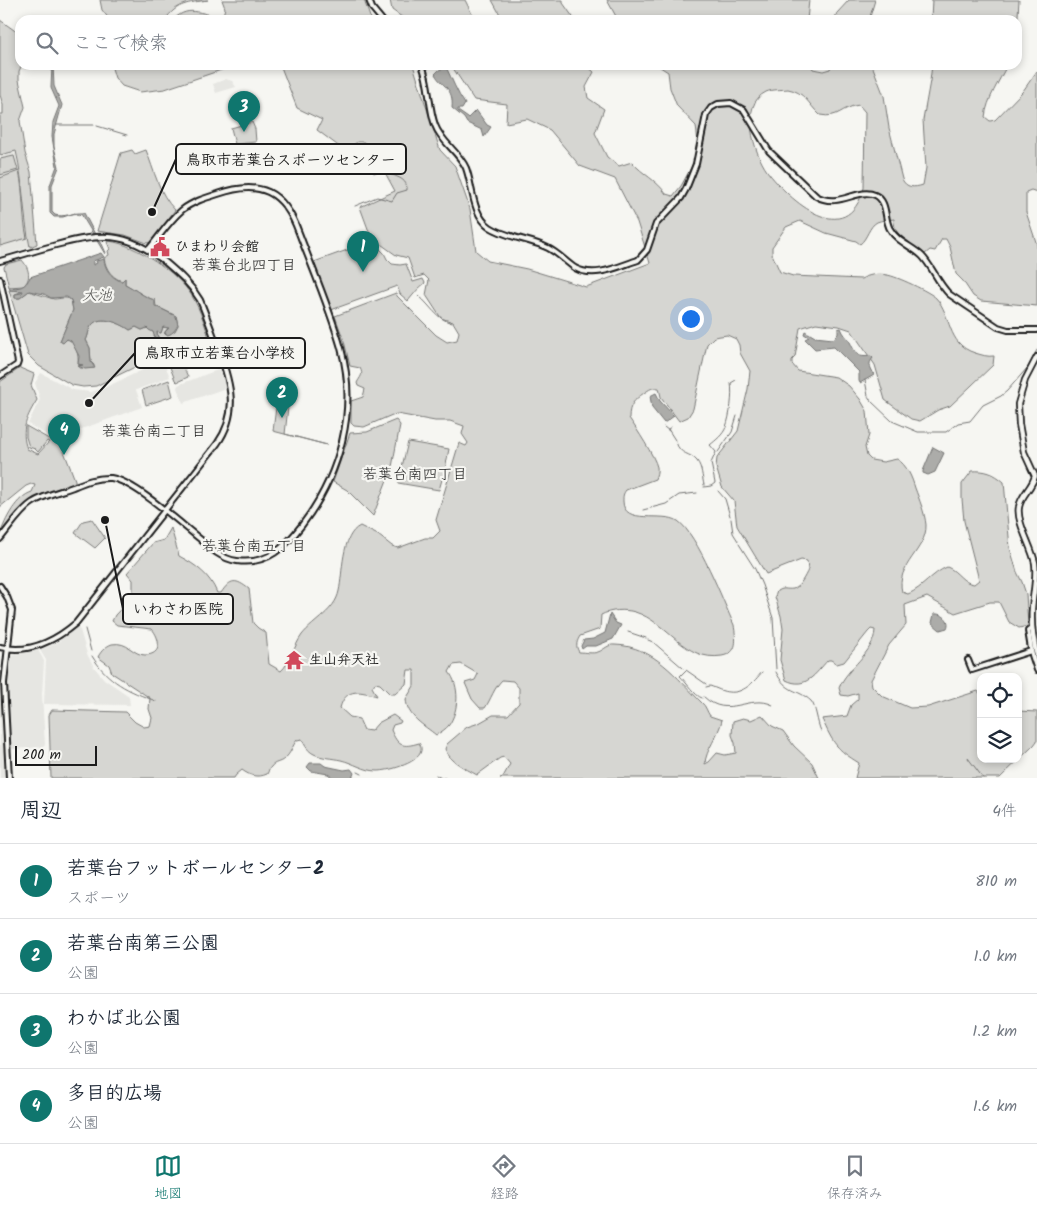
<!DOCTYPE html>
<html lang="ja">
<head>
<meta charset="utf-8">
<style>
	body { margin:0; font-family:Kalam,"Klee One",sans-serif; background:#f6f6f7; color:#1f2937 }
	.controls { position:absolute; right:15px; bottom:15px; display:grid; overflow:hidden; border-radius:10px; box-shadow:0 2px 8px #0003 }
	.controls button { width:45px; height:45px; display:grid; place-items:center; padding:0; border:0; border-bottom:1px solid #e0e1e3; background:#fff; color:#1f2937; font:25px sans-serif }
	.scale { position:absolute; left:15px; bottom:12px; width:82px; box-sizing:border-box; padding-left:5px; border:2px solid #1c1c1c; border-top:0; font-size:14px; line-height:18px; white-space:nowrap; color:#1c1c1c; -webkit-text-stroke:4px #f6f6f2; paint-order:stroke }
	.you { position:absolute; left:690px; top:318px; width:18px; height:18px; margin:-12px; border:4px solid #fff; border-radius:50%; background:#1a73e8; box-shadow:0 0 0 8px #1a73e833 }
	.badge { display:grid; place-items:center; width:32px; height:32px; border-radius:50%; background:#0f766e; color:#fff; font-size:16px; font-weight:700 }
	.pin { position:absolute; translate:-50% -41px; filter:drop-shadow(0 1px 2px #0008) }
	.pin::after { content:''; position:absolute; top:26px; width:18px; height:15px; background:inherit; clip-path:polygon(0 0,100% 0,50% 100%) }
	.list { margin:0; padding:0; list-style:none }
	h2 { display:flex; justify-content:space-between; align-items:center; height:65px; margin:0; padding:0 20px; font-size:21px }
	h2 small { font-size:16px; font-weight:400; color:#747a83 }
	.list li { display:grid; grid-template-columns:32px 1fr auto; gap:15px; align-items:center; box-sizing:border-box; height:75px; padding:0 20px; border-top:1px solid #e0e1e3 }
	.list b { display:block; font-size:19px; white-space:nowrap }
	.list p { margin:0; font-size:16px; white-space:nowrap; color:#747a83 }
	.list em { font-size:16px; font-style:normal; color:#747a83 }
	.icon { flex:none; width:28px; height:28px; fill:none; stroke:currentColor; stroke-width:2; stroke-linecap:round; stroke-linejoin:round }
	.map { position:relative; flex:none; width:1037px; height:778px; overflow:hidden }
	.search { position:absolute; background:#fff; box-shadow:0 2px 8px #0003; left:15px; right:15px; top:15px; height:55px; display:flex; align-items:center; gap:12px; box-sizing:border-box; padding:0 18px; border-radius:15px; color:#747a83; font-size:19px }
	.sheet { height:365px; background:#fff }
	nav { display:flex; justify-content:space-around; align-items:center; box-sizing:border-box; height:70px; border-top:1px solid #e0e1e3; background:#fff; font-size:14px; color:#747a83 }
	nav a { display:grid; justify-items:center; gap:2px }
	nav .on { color:#0f766e }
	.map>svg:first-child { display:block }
	.built { fill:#e6e6e2 }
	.green { fill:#d6d6d2; stroke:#797977; fill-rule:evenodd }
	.water { fill:#acaca9; stroke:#727271 }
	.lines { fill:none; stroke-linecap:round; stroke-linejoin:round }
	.stream { stroke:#727271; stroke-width:1 }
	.tertiary-casing { stroke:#1c1c1c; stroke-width:8 }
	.secondary-casing { stroke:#1c1c1c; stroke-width:8 }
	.tertiary { stroke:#f6f6f2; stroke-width:4 }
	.secondary { stroke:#f6f6f2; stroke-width:4.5 }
	.labels { text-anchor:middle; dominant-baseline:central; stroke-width:4.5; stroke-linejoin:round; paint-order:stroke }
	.poi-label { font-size:14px; font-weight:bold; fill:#1c1c1c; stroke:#f6f6f2; text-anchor:start }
	.neighbourhood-label { font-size:15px; fill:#1c1c1c; stroke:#f6f6f2 }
	.water-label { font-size:15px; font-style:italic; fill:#565654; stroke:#f6f6f2 }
	.leader { fill:none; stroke:#1c1c1c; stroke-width:2 }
	.callout-dot { fill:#1c1c1c; stroke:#f6f6f2; stroke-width:2 }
	.callout { fill:#f6f6f2; stroke:#1c1c1c; stroke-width:2 }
	.callout-label { font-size:15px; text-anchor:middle; font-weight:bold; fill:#1c1c1c }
</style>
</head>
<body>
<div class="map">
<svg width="1037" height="778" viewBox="0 0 1037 778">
	<rect width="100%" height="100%" fill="#f6f6f2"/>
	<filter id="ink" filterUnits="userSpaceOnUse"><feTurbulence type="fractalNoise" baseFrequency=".02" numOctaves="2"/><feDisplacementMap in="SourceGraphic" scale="10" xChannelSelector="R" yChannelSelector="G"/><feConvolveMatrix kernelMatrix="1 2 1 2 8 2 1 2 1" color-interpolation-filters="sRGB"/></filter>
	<g filter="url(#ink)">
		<g class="built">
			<path d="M 226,79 L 232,81 L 236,87 L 216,93 L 213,84 Z"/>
			<path d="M 15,152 L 21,175 L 24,197 L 24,217 L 30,247 L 0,256 L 0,155 Z"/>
			<path d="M 164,363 L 170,377 L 136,390 L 142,407 L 54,439 L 28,424 L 40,399 L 35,383 L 41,373 L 73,390 L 91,392 L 104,388 L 149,367 Z"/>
			<path d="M 220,369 L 226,388 L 183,403 L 177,388 L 178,385 Z"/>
			<path d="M 77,627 L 80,630 L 87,654 L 94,667 L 104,679 L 129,696 L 130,705 L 44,704 L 46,660 L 40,650 L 57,643 Z"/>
			<path d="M 38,650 L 44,661 L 42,694 L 45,745 L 43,747 L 13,749 L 10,747 L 7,696 L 9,660 L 13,654 Z"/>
			<path d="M 0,700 L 1,700 L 6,778 L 0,778 Z"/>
		</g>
		<g class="green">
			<path d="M 100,0 L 208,0 C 188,3 177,3 165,20 L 110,20 L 102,10 Z"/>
			<path d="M 222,0 L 364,0 L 370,17 L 373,20 L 173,20 C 191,2 204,18 223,15 L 225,8 Z"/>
			<path d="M 390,0 L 465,0 L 475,20 L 406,20 L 392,10 Z"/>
			<path d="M 492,0 L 563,0 L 563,3 L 575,20 L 503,20 Z"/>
			<path d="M 607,0 L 809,0 L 807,20 L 618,20 Z"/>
			<path d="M 849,0 L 875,0 L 869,20 L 834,20 L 837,13 Z"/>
			<path d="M 932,0 L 1019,0 L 1017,31 L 1017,20 L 931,20 Z"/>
			<path d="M 0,20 L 14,30 L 20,37 L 20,65 L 22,65 L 19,71 L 19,80 L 25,107 L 20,121 L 25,153 L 31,172 L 37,244 L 30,247 C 23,215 24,184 16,151 L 0,155 L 0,114 L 3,114 L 3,105 L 0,95 Z"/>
			<path d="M 111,65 L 236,65 L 165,89 L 140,92 L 122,86 L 115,78 Z"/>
			<path d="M 277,65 L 413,65 L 440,150 L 455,166 L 470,209 L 476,251 L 488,261 L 527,269 L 586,287 L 650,263 L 637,222 L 615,179 L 580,166 L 550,130 L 527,119 L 506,123 L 507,104 L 474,100 L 451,65 L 586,65 L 594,72 L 586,87 L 588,98 L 604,109 L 595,133 L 607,157 L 619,166 L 632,162 C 642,174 658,181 666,194 L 673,196 L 681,186 L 692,166 L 698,143 L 696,126 L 677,106 L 670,88 L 668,72 L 657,65 L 811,65 L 813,69 L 823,71 L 830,69 L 831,65 L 872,65 L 884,96 L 889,128 L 902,179 C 906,188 914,188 923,185 L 926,168 L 923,120 L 930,81 L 932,65 L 1007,65 C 999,82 987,99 985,117 L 990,121 L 995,120 L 1023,91 L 1037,71 L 1037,192 L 1031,190 L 1026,192 L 1026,212 L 1037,245 L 1037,306 L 981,301 L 973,296 L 963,281 L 956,274 L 950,247 L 946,239 L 942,239 L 935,251 L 930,250 L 925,254 C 912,245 893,237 894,219 C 889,220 881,220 877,222 C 869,226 867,239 860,244 L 856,241 L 826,233 L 800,221 L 786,227 L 772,247 L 772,254 L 780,272 L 793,276 L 861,279 C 868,275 878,273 887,275 C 896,276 930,292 936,298 C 952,315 946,344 975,353 C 982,355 987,357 994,356 L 993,365 L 950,406 L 938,410 L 920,421 L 911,419 L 885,400 L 875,365 L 851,330 L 839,326 L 816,323 L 800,328 L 795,357 L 792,360 L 792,364 L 798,371 L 836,377 L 849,386 L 860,399 L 867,411 L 869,435 L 865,447 L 867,456 L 871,460 L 883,462 L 897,459 C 907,465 912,478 915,488 C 919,499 925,513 926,525 C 927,550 895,565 902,592 L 908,594 C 923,588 932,573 947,567 C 958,571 962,583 974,584 L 979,580 L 964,521 L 962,499 L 962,484 L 972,471 C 985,470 994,473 1004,482 L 1010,548 L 1017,572 L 1022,582 L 1026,594 L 1028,626 L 1019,628 L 1009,622 L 999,602 L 990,602 L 955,613 L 927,597 L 905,605 L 906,625 L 889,645 L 871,680 L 872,686 L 882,696 L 910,708 L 928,707 L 978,691 L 981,695 L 981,759 L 1018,759 L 1018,711 L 1037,712 L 1037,741 L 1034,745 L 1000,778 L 855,778 L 859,763 C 836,749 833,743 822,719 L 847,716 L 851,705 L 858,699 L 858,693 L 848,696 L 841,695 L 839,688 C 847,667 874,654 875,630 L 871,629 L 868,632 L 844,662 L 837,664 L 831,660 L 828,660 C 815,674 806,690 786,680 L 780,660 L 783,629 L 781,616 L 775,597 L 777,591 C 783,587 786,590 793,589 C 800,587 805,576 808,570 L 807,561 L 801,560 L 766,574 L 737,526 L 734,501 L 722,487 L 716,467 L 717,458 L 738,431 L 748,389 L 750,371 L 740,353 L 739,345 L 736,339 L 727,335 L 714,337 L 707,344 L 693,409 L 688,417 L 679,421 L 661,397 L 659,388 C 652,387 650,389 644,393 C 634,400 629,405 629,418 C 636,428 655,457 657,467 C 658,471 656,476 655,479 L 626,490 C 623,494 623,496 623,501 C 623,526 663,511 678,521 C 698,535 723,601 734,625 C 736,639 739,653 722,656 C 684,662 668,622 635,612 C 625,609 610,610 601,615 L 600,629 L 580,636 C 577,641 575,646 579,652 C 584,652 593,654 598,652 C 604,650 608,644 615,645 C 654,646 677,678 702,703 C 706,706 707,712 710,716 L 722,720 C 719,735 705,751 705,764 L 709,762 L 717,753 L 725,755 L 736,753 L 735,743 L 732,735 L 733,721 L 743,718 L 751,720 L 762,715 L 772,726 L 783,731 L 794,746 L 812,763 L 819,778 L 500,778 L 503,777 L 510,764 L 504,757 L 500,758 L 477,775 C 465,768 450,762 445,749 L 447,744 L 467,727 L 479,723 L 493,715 L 508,715 L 519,703 L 519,688 L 513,681 L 502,680 C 494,688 491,699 485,708 L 480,708 L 472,699 L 465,683 L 475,680 L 478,674 L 461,664 L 453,665 L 449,672 C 460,686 459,710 449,725 C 446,729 441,732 436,735 C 424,725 407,717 406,699 L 414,686 L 414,670 L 408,670 L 406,684 L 395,694 L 390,694 L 380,684 L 375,683 L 372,687 L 377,696 C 362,692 346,686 340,708 L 350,717 L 359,719 L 364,730 L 371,731 L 378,723 L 393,715 L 401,721 L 400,723 L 393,725 L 391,730 C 398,746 402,748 419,743 C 431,760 390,771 378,771 C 364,771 354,763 341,760 C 332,758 322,758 314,754 C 308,751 305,746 302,739 L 297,740 C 292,746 291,754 284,759 C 280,763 274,762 271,767 C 268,769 269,771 267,774 C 258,778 250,776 242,770 L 236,775 L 234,778 L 51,778 L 49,715 L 52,710 L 125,712 L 135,722 L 144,727 L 150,726 L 152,718 L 149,709 L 150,698 L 112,673 L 109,665 L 98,657 C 101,651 106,646 112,644 C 128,641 133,655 145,655 C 163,655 160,638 152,629 L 117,625 L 112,621 L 115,615 L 133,596 L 133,580 L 127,573 L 153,543 L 164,540 L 171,528 L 179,556 C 196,565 210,575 217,593 L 221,593 C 231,578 236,579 249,589 L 253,623 L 258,628 L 266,633 L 269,664 L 281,671 C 290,663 294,646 302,635 C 314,620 335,611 339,591 C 343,574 341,535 360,526 L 378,535 L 392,546 L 398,548 L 425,538 L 433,538 L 440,531 L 436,520 L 459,443 L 466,446 L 468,443 L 462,434 L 464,426 L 450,421 L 435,421 L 397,414 L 392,415 L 364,427 L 354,426 L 351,423 L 351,401 L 363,397 L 365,389 L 358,386 L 357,383 C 360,377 364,375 360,368 L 350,366 L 344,341 L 335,316 L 396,293 L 397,296 L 436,335 L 447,342 L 457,340 L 459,332 L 453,322 L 441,318 L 426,295 L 429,280 L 424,275 L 415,278 L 408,258 L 396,255 L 371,237 L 360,207 L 395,191 L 382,167 L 374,170 L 365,155 L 371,151 L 364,142 L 357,142 L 345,151 L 317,130 L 322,120 L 297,108 L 281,67 ZM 788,89 C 805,92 808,104 820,115 C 839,119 841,107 859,105 L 865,112 L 864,188 C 846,251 790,201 767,171 C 754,153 739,105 766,92 C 773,89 781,90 788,89 Z"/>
			<path d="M 252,122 L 255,129 L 256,142 L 235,144 L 231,128 Z"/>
			<path d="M 132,150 L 135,154 L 146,150 C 154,170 159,194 175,210 L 151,242 L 147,243 L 125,235 L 97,231 L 121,153 Z"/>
			<path d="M 14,156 L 18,170 L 0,175 L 0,159 Z"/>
			<path d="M 19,171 C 24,193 22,216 27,238 L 0,246 L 0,178 Z"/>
			<path d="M 109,241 C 137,245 177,272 192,296 C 201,311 206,328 211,344 L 194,350 L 193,348 L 164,357 L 164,358 L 135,367 L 96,386 L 83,387 L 72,385 L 39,366 L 28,355 L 9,290 L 23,291 L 15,294 L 15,298 L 20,298 L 29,291 C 34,293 50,298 54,299 C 61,299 65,296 71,300 L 73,310 L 60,341 L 63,343 L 65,340 L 69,339 C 76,345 79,355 78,364 L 83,365 L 79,366 L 79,368 L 94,368 L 94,365 L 91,362 L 90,348 L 86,340 C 89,335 88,329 92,325 C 100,314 122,324 130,330 L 136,327 L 142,330 L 147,328 L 153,332 L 156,341 L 159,340 L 157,332 L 161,333 L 163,327 L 168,328 L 164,333 L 166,335 L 175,331 L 178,325 L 176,316 L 156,306 L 155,300 C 145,298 135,289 125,284 L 125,278 L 122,281 C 111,277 106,269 104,258 L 109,255 L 108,251 L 110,249 L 107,242 Z"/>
			<path d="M 374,243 L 384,253 L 387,259 L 392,264 L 400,265 L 406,264 L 413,282 L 423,279 L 425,283 C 418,288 414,294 408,301 L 400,294 L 397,286 L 331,310 L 314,262 L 364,244 L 365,246 L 372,245 Z"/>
			<path d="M 22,260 C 29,268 32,279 23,286 L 9,287 L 4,267 L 6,264 Z"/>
			<path d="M 180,359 L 188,377 L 177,382 L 175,380 L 168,362 Z"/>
			<path d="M 20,368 L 34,374 L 31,385 L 37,400 C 27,416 20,430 27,449 L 38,454 L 49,442 L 47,441 L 38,452 L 35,449 L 29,447 L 26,437 L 26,426 L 54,442 L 60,441 L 75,480 L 75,483 L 36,498 L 27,504 L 0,535 C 5,520 16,497 32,492 L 35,485 L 31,484 L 26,486 L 0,507 L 0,382 Z"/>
			<path d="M 169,380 L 173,396 L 146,405 L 142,390 Z"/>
			<path d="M 289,398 L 285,434 L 327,445 L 273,431 L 277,399 Z"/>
			<path d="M 396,420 L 400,425 L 392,467 L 373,516 L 347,490 L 333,482 L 350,433 L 367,432 Z"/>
			<path d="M 408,442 L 449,449 L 445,469 L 439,490 L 398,483 Z"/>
			<path d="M 92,519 L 105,538 L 95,548 L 75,533 L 83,521 Z"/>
		</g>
		<g class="water">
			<path d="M 52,65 L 53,65 L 54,86 L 62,105 L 54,134 L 54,147 L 59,167 L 52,185 L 52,212 L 55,215 C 64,218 73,212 84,213 L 99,242 L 102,244 L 106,253 L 105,254 L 81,214 L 79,216 L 75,213 L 63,217 L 54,217 L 50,213 L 50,185 L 57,166 L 52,137 L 53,122 L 59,106 L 51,88 Z"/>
			<path d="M 446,67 C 452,79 457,93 465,104 L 462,109 L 458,109 L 458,111 L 468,118 L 476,110 L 487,125 L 491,127 L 484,137 L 482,130 L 467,123 L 464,118 L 452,108 C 454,87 442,87 435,74 L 439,70 Z"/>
			<path d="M 101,253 L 104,257 L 93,261 L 93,265 L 97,263 L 96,261 L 104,259 C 105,269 110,276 120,281 L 122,281 L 125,278 L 125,284 C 135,289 145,298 155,300 L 155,306 L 176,316 L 178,325 C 175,330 172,335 166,335 L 165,332 L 169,328 L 163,327 L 161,333 L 157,332 L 158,340 L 156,340 L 153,332 L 149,330 L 147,328 L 142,330 L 136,327 L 130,330 C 122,324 100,314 92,325 C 88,329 89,335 86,340 L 90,348 L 91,362 L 95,368 L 85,369 L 78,366 L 83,365 L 78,364 L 79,356 L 71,341 L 67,339 L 63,343 L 60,341 L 73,310 L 71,300 L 67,297 L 51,298 L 44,294 L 29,291 L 20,298 L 15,298 L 15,294 L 22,293 L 23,291 L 10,290 L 9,287 C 19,289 26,287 30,277 Z"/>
			<path d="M 841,328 C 843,334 847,337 850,342 C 856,354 856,358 871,356 L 873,358 C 867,365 871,367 874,375 L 860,383 L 859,381 L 859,372 L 834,347 L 815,349 L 805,339 L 809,337 L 804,334 L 805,331 L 815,337 L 833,339 L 838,334 L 838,329 Z"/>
			<path d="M 656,393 L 660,401 L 674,416 L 664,423 L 652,408 L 650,396 Z"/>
			<path d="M 933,447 L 944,453 L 935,472 L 928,475 L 923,473 L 923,471 Z"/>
			<path d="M 610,614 L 616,623 L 621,625 L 613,639 L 596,646 L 586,646 L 582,649 L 581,646 L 584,640 L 593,639 L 605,633 Z"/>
			<path d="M 934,614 C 942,613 951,620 947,628 L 940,630 L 932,623 Z"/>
			<path d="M 310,763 L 321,763 L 325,766 L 344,770 L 351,769 L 354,773 L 352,778 L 333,778 L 328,774 L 311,771 L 307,767 Z"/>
		</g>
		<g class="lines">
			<g class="stream">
				<path d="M 57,125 L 94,125"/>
				<path d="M 97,126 L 127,135"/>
				<path d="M 355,206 L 377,197 L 392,201 L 397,193 L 407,190 C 408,176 389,175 378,171 L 374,173"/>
				<path d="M 419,296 C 432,307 435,318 452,323"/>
				<path d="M 865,380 L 868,396 L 871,401 L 892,421 L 918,432 L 946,432 L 958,423 L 970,421 L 983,405 L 1001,396 L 1007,391 L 1028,367 L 1037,350"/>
				<path d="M 664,427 L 669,431"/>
				<path d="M 671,427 L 668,429 L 675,440"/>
				<path d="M 676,442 C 680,456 690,452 697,461 C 702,467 702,477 704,485"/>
				<path d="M 718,452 L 732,432 L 737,416"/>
				<path d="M 704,487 L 711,486 L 715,483 L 711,463 L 716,452 L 710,445 C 716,440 723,435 726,427 C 730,416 733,395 731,383 L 736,380"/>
				<path d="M 718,491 L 725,499 L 730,516"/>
				<path d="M 643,510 L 666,504 L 679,495 L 697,493"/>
				<path d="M 731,519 L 733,533 L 738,541"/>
				<path d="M 739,544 L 755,569 L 762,585 L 773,618 L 776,669"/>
				<path d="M 85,629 L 91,651"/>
				<path d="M 628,632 L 646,638"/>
				<path d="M 648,640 L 653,642 L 683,668"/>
				<path d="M 1034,653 L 1037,664"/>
				<path d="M 92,656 C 108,682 128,691 156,701"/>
				<path d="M 776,672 C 787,694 797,688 811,701 C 816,706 817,723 821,731"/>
				<path d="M 706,687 L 710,686 C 716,688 723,692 729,692 C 743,694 754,682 762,672"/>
				<path d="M 704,697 C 728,720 750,693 773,705"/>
				<path d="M 702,698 C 695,696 686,682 680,676 L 686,670 L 706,684"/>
				<path d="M 968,758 L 983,778"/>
				<path d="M 358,772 L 362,774"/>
				<path d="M 436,775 L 441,778"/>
				<path d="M 443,778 L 445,778"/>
			</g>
			<defs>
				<g id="tertiary">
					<path d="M 369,0 L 372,8 L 382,20"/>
					<path d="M 422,65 C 430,84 428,105 435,125 C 441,142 459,152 466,168 C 473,187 472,215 490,227 C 507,238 530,239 548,248 C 558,253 566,262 575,268 C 595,279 619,266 638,260 L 647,250 L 656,224 L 681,198 L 686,189 L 696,164 L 706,115 L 711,108 L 718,104 L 731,103 L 744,110 L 769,151 L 816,196 C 839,209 858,187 875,195 C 888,201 884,219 890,229 C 897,242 912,246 922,256 C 932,266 937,282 949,294 L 998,327 L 1008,330 L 1037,330"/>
					<path d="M 0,261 C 19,256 37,250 56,245 C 101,233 125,231 164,261 C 178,273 190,283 200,300 C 207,317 213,334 219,351 C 231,384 239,413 217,444 L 76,623 C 55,641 28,654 0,647"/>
					<path d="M 0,279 L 18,362 L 17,365 L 0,376"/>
					<path d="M 0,539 C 10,527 19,512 32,503 C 44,495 59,492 73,487 C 85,482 97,477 111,478 C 134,481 180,523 200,539 C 211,549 222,559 237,561 C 268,565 285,547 302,525 C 340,475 358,410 341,348 C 330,309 313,270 299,233 C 284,191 260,179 218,194 C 205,198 192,202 182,210 C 169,221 159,237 148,250"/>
					<path d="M 0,586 L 7,597 L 12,610 L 4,683 L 9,778"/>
					<path d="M 1032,628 L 1028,631 L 1032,655 L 1037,670"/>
					<path d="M 968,660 L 972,670 L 1031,651"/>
				</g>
				<path id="secondary" d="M 1037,357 L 1025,380 L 1018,404 L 1019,424 L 1024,452 L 1035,476 C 1032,488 1021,495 1019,507 C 1016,522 1032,547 1035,563 C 1037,579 1033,593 1032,609 C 1031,624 1033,640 1037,655"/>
			</defs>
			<use href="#tertiary" class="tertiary-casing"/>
			<use href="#secondary" class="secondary-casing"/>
			<use href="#tertiary" class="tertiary"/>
			<use href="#secondary" class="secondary"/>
		</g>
	</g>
	<defs>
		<symbol id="civic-bare" viewBox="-9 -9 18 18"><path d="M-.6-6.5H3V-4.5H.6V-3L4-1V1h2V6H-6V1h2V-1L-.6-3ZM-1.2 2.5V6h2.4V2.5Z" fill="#d1495b" stroke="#f6f6f2" stroke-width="2.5" paint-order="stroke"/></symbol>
		<symbol id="temple-bare" viewBox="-9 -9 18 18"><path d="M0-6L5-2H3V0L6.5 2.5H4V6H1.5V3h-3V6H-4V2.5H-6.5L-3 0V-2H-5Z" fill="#d1495b" stroke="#f6f6f2" stroke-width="2.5" paint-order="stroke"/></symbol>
	</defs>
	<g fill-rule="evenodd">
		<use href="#civic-bare" x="146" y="233" width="28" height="28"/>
		<use href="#temple-bare" x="280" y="646" width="28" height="28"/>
	</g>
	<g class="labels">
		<g class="poi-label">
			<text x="175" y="247">ひまわり会館</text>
			<text x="309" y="660">生山弁天社</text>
		</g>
		<g class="neighbourhood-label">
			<text x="244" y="266">若葉台北四丁目</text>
			<text x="154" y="432">若葉台南二丁目</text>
			<text x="415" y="475">若葉台南四丁目</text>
			<text x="254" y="547">若葉台南五丁目</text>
		</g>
		<g class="water-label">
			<text x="97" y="296">大池</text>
		</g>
	</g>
	<path class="leader" d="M152 212L176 159M89 403L135 353M105 520L123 609"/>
	<g class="callout-dot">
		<circle cx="152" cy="212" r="5"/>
		<circle cx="89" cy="403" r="5"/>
		<circle cx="105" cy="520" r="5"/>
	</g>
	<g class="callout">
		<rect x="176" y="144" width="230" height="30" rx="5"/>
		<rect x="135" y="338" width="170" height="30" rx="5"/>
		<rect x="123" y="594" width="110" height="30" rx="5"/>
	</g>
	<g class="callout-label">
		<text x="291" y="165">鳥取市若葉台スポーツセンター</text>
		<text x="220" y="358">鳥取市立若葉台小学校</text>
		<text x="178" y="614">いわさわ医院</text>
	</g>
</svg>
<div class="controls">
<button><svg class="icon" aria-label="locate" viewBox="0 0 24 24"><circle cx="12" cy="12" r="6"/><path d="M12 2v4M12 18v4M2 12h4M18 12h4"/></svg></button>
<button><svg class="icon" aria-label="layers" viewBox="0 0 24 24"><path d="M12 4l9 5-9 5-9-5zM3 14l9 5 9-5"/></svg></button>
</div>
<div class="scale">200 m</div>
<div class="you"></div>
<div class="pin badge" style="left:363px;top:272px">1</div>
<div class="pin badge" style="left:282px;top:418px">2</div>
<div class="pin badge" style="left:244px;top:132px">3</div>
<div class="pin badge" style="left:64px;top:455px">4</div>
<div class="search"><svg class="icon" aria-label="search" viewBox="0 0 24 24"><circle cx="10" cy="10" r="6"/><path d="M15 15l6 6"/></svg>ここで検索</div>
</div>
<section class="sheet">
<h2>周辺<small>4件</small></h2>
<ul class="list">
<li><span class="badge">1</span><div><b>若葉台フットボールセンター2</b><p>スポーツ</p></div><em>810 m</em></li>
<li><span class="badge">2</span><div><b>若葉台南第三公園</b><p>公園</p></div><em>1.0 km</em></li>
<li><span class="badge">3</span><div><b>わかば北公園</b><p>公園</p></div><em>1.2 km</em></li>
<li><span class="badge">4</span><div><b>多目的広場</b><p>公園</p></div><em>1.6 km</em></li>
</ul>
</section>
<nav>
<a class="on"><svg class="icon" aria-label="map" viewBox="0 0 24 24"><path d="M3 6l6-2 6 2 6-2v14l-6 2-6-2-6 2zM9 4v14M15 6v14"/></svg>地図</a>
<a><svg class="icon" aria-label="directions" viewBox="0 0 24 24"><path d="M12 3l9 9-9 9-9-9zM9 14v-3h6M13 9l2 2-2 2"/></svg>経路</a>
<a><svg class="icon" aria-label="saved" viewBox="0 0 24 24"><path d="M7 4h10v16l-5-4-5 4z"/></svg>保存済み</a>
</nav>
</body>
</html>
